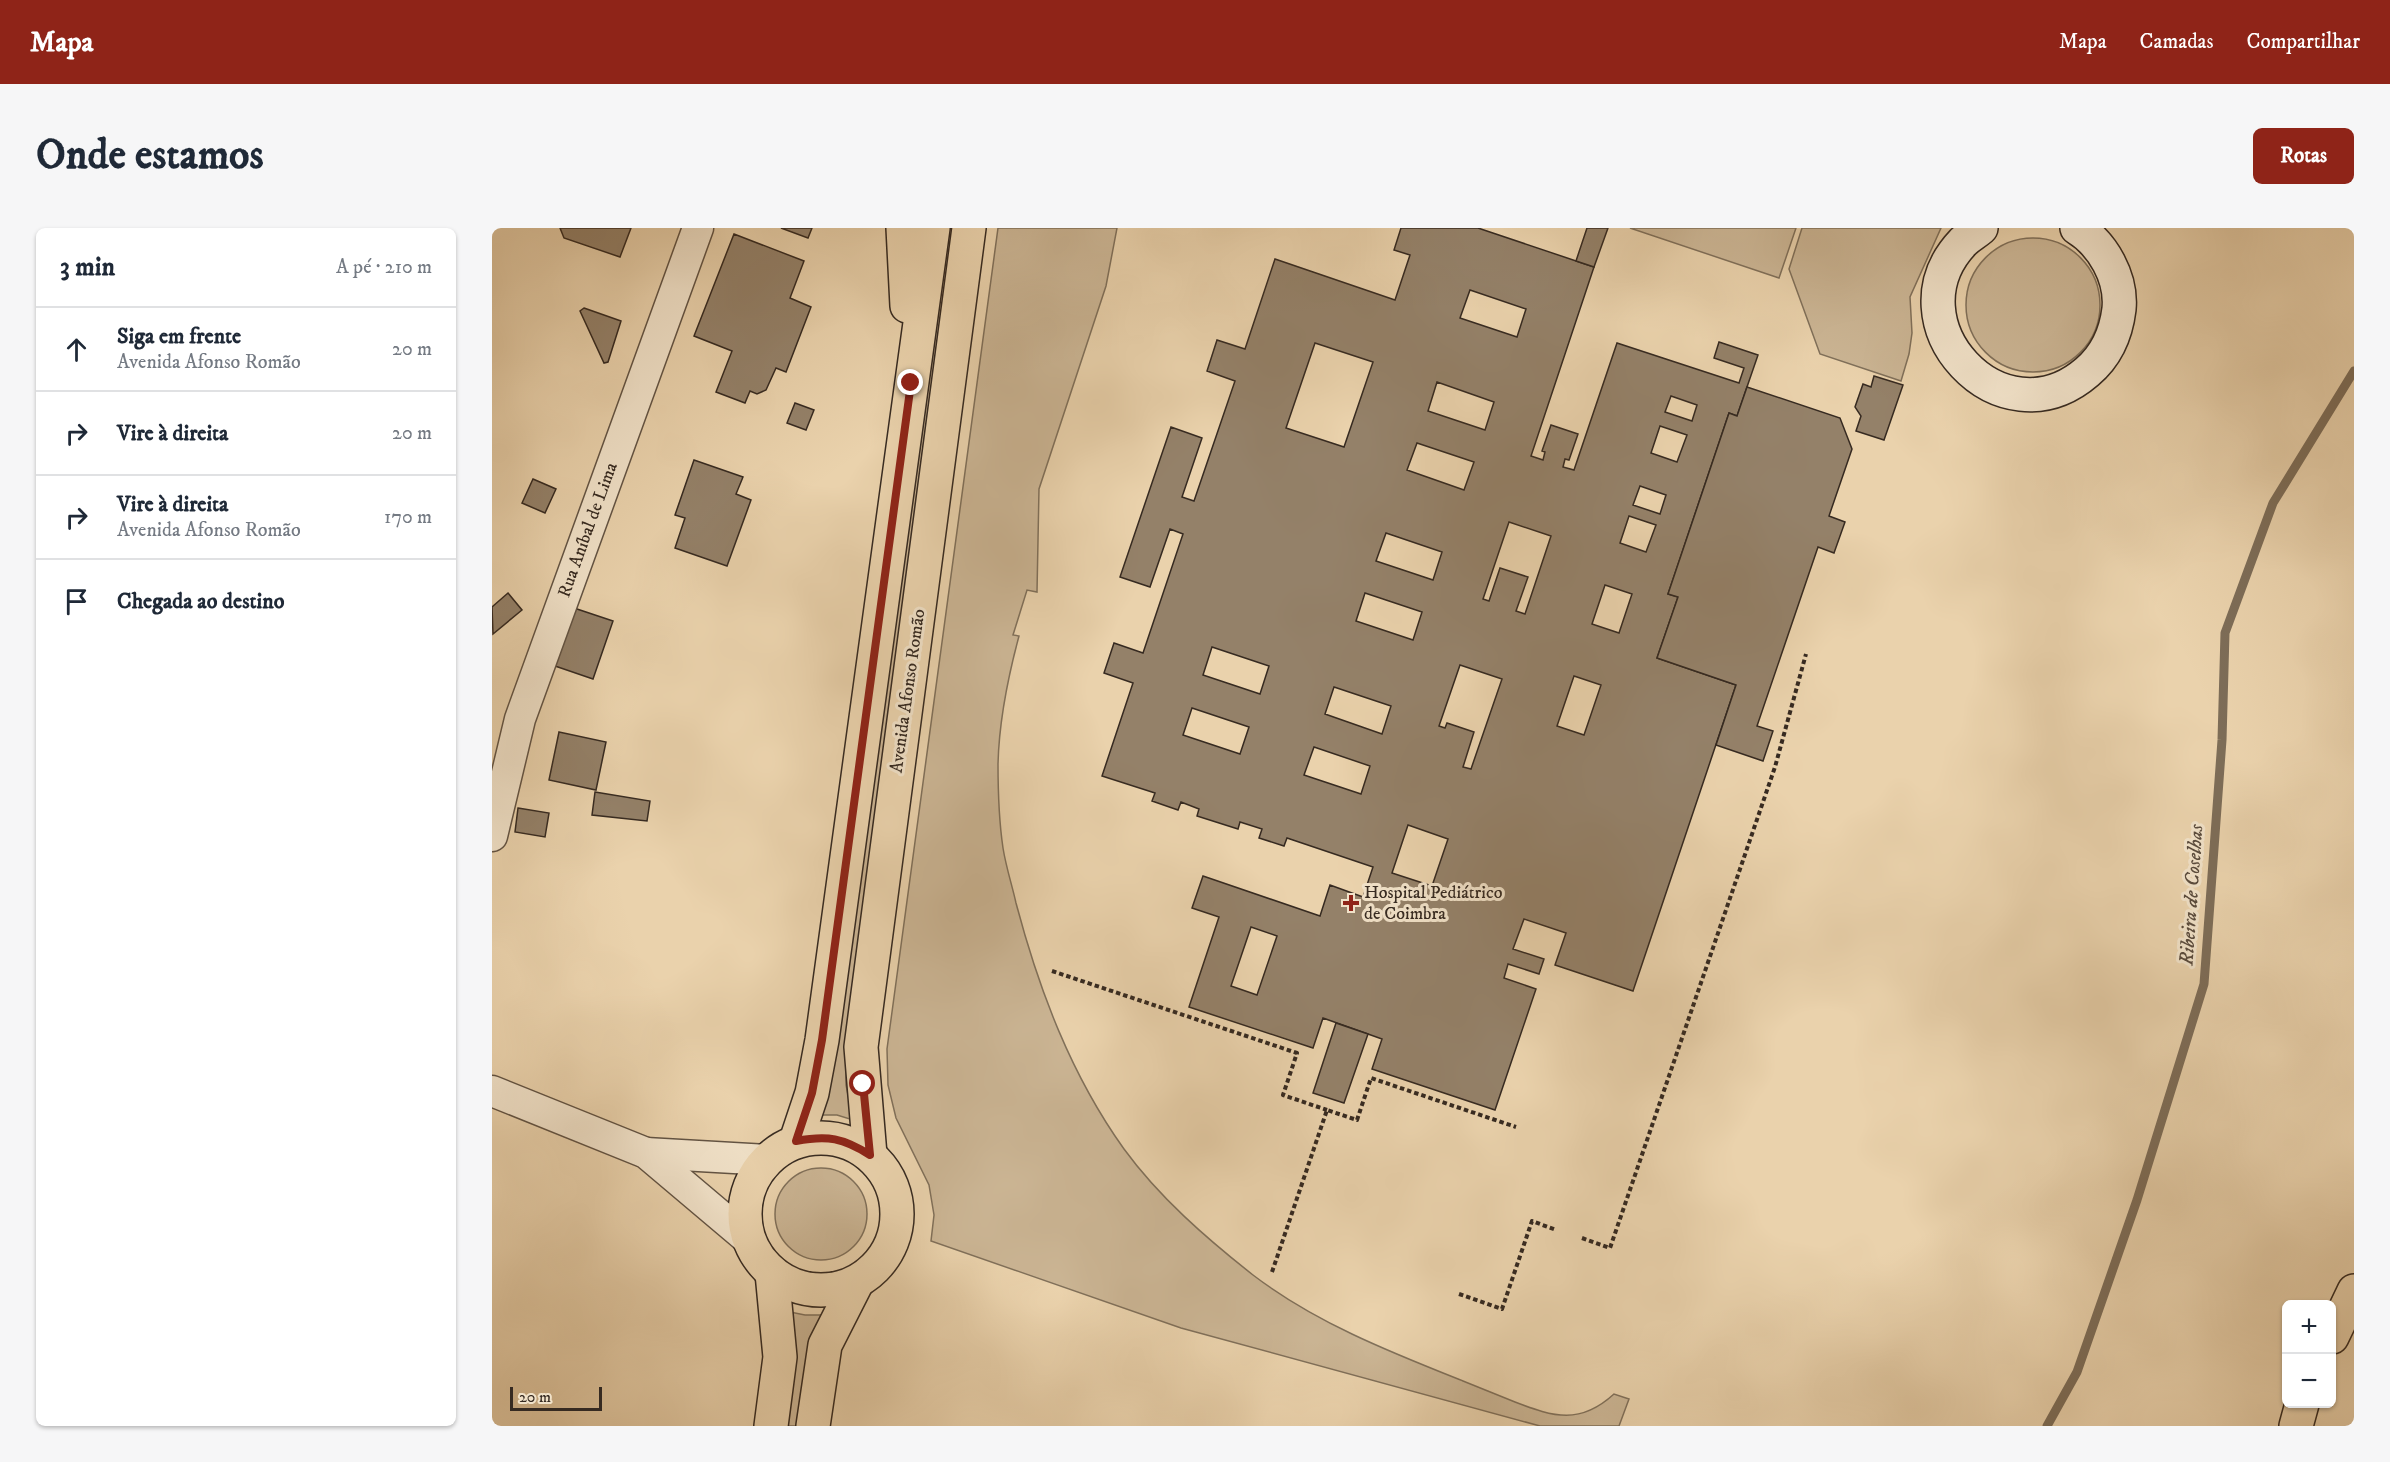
<!DOCTYPE html>
<html lang="pt">
<head>
<meta charset="utf-8">
<style>
	body { margin:0; font-family:"IM FELL DW Pica",serif; background:#f6f6f7; color:#1f2937 }
	.controls { position:absolute; right:18px; bottom:18px; display:grid; overflow:hidden; border-radius:9px; box-shadow:0 2px 4px #0004 }
	.controls button { width:54px; height:54px; display:grid; place-items:center; padding:0; border:0; border-bottom:2px solid #e0e1e3; background:#fff; color:#1f2937; font:30px sans-serif }
	.scale { position:absolute; left:18px; bottom:15px; width:92px; box-sizing:border-box; padding-left:6px; border:3px solid #362a21; border-top:0; font-size:16px; line-height:21px; white-space:nowrap; color:#362a21; -webkit-text-stroke:4px #f1e2c9; paint-order:stroke }
	.stop { position:absolute; width:18px; height:18px; margin:-14px; border:4px solid #8f2418; border-radius:50%; background:#fff }
	.stop.end { background:#8f2418; border-color:#fff; box-shadow:0 2px 6px #0008 }
	.list { margin:0; padding:0; list-style:none }
	h2 { display:flex; justify-content:space-between; align-items:center; height:78px; margin:0; padding:0 24px; font-size:26px }
	h2 small { font-size:20px; font-weight:400; color:#747a83 }
	.list li { display:grid; grid-template-columns:39px 1fr auto; gap:18px; align-items:center; box-sizing:border-box; height:84px; padding:0 24px; border-top:2px solid #e0e1e3 }
	.list b { display:block; font-size:22px; white-space:nowrap }
	.list p { margin:0; font-size:20px; white-space:nowrap; color:#747a83 }
	.list em { font-size:20px; font-style:normal; color:#747a83 }
	.icon { flex:none; width:33px; height:33px; fill:none; stroke:currentColor; stroke-width:2; stroke-linecap:round; stroke-linejoin:round }
	.map { position:relative; flex:none; width:1862px; height:1198px; overflow:hidden; border-radius:9px }
	header { display:flex; align-items:center; gap:36px; box-sizing:border-box; height:84px; padding:0 30px; background:#8f2418; color:#fff }
	header strong { font-size:28px }
	nav { display:flex; gap:33px; margin-inline-start:auto; font-size:21px }
	.intro { display:flex; align-items:center; justify-content:space-between; box-sizing:border-box; height:144px; padding:0 36px }
	h1 { margin:0; font-size:42px }
	.button { padding:15px 27px; border-radius:9px; background:#8f2418; color:#fff; font-size:21px; font-weight:700 }
	main { display:flex; gap:36px; padding:0 36px }
	aside { flex:1; background:#fff; border-radius:9px; box-shadow:0 2px 4px #0004 }
	.map>svg:first-child { display:block }
	.green { fill:#cbb594; stroke:#80705a; stroke-width:1.5 }
	.lines { fill:none; stroke-linecap:round; stroke-linejoin:round }
	.stream { stroke:#7d6d58; stroke-width:9 }
	.building { fill:#948169; stroke:#362a21; stroke-width:1.5; fill-rule:evenodd }
	.street-casing { stroke:#635444; stroke-width:33 }
	.secondary-casing { stroke:#362a21; stroke-width:36 }
	.primary-casing { stroke:#362a21; stroke-width:36 }
	.highway-casing { stroke:#362a21; stroke-width:36 }
	.path { stroke:#362a21; stroke-width:4; stroke-dasharray:4.5 3; stroke-linecap:butt }
	.street { stroke:#f1e2c9; stroke-width:30 }
	.secondary { stroke:#f1e2c9; stroke-width:33 }
	.primary { stroke:#ead2ac; stroke-width:33 }
	.highway { stroke:#ead2ac; stroke-width:33 }
	.route { stroke:#8f2418; stroke-width:8 }
	.poi-dot { fill:#8f2418; stroke:#f1e2c9; stroke-width:2 }
	.labels { text-anchor:middle; dominant-baseline:central; stroke-width:6; stroke-linejoin:round; paint-order:stroke }
	.street-label { font-size:18px; fill:#362a21; stroke:#f1e2c9 }
	.poi-label { font-size:18px; fill:#362a21; stroke:#f1e2c9; text-anchor:start }
	.water-label { font-size:20px; font-style:italic; fill:#5a4b3d; stroke:#f1e2c9 }
</style>
</head>
<body>
<header>
<strong>Mapa</strong>
<nav><a>Mapa</a><a>Camadas</a><a>Compartilhar</a></nav>
</header>
<div class="intro"><h1>Onde estamos</h1><a class="button">Rotas</a></div>
<main>
<aside>
<h2>3 min<small>A pé · 210 m</small></h2>
<ul class="list">
<li><svg class="icon" aria-label="ahead" viewBox="0 0 24 24"><path d="M12 20V5M6 11l6-6 6 6"/></svg><div><b>Siga em frente</b><p>Avenida Afonso Romão</p></div><em>20 m</em></li>
<li><svg class="icon" aria-label="right" viewBox="0 0 24 24"><path d="M7 20v-9h11M14 6l5 5-5 5"/></svg><div><b>Vire à direita</b></div><em>20 m</em></li>
<li><svg class="icon" aria-label="right" viewBox="0 0 24 24"><path d="M7 20v-9h11M14 6l5 5-5 5"/></svg><div><b>Vire à direita</b><p>Avenida Afonso Romão</p></div><em>170 m</em></li>
<li><svg class="icon" aria-label="arrive" viewBox="0 0 24 24"><path d="M6 21V4h12l-3 4 3 4H6"/></svg><div><b>Chegada ao destino</b></div></li>
</ul>
</aside>
<div class="map">
<svg width="1862" height="1198" viewBox="0 0 1862 1198">
	<rect width="100%" height="100%" fill="#ead2ac"/>
	<filter id="stains"><feTurbulence type="fractalNoise" baseFrequency=".00333" numOctaves="4"/><feColorMatrix values="0 0 0 0 .2 0 0 0 0 .09 0 0 0 0 .02 0 0 0 .5 -.17"/></filter>
	<radialGradient id="worn" r=".72"><stop offset=".6" stop-color="#630" stop-opacity="0"/><stop offset="1" stop-color="#630" stop-opacity=".3"/></radialGradient>
	<g class="green">
		<path d="M 454,0 L 464,0 L 354,816 L 354,857 L 361,892 L 345,887 L 328,887 Z"/>
		<path d="M 506,0 L 625,0 L 614,58 L 547,261 L 545,364 L 535,362 L 521,407 L 527,408 C 516,449 507,494 506,536 C 506,564 507,593 511,620 C 514,639 520,657 524,675 C 547,762 579,847 632,921 C 667,969 714,1010 761,1047 C 824,1095 898,1124 971,1153 C 988,1160 1006,1167 1023,1174 C 1062,1189 1088,1197 1122,1166 L 1137,1171 L 1127,1198 L 1048,1198 L 689,1100 L 439,1013 L 442,987 L 437,957 L 404,890 L 396,857 L 395,821 Z"/>
		<path d="M 1138,0 L 1304,0 L 1287,50 Z"/>
		<path d="M 1310,0 L 1449,0 L 1418,69 L 1420,105 L 1417,126 L 1409,153 L 1328,126 L 1297,41 Z"/>
		<circle cx="1541" cy="77" r="67"/>
		<circle cx="329" cy="986" r="46"/>
		<path d="M 298,1084 L 313,1087 L 331,1087 L 307,1198 L 293,1198 Z"/>
	</g>
	<g class="lines">
		<path class="stream" d="M 1555,1198 L 1585,1144 L 1645,972 L 1712,756 L 1730,512 L 1733,405 L 1781,275 L 1862,143"/>
	</g>
	<g class="building">
		<path d="M 68,0 L 139,0 L 128,29 L 72,10 Z"/>
		<path d="M 289,0 L 320,0 L 316,10 Z"/>
		<path d="M 909,0 L 986,0 L 1102,39 L 1039,228 L 1051,232 L 1053,224 L 1050,223 L 1059,197 L 1086,206 L 1077,232 L 1073,231 L 1071,239 L 1082,242 L 1125,115 L 1247,155 L 1252,140 L 1222,130 L 1227,114 L 1266,127 L 1245,188 L 1237,185 L 1176,366 L 1186,369 L 1165,430 L 1244,457 L 1141,763 L 1063,737 L 1074,705 L 1032,691 L 1021,721 L 1052,731 L 1047,746 L 1016,736 L 1012,750 L 1044,761 L 1003,882 L 880,841 L 890,811 L 831,790 L 821,820 L 697,779 L 727,689 L 700,680 L 711,648 L 828,688 L 838,657 L 871,669 L 881,639 L 795,610 L 792,618 L 767,610 L 770,601 L 748,594 L 746,601 L 705,588 L 707,581 L 689,574 L 686,582 L 660,573 L 663,565 L 610,548 L 641,455 L 612,445 L 622,415 L 651,425 L 691,306 L 678,301 L 658,359 L 628,349 L 679,199 L 710,210 L 690,269 L 702,273 L 743,153 L 715,143 L 725,112 L 753,121 L 783,31 L 903,72 L 918,27 L 902,22 ZM 978,62 L 1034,81 L 1025,109 L 968,90 ZM 823,115 L 881,134 L 852,219 L 794,200 ZM 945,154 L 1002,174 L 993,202 L 936,183 ZM 1179,168 L 1205,177 L 1200,193 L 1173,184 ZM 1168,198 L 1195,207 L 1185,234 L 1159,225 ZM 925,215 L 982,234 L 972,262 L 915,242 ZM 1148,258 L 1174,267 L 1168,286 L 1141,277 ZM 1137,288 L 1164,297 L 1154,324 L 1128,315 ZM 1017,294 L 1059,308 L 1033,386 L 1024,383 L 1036,349 L 1008,340 L 997,373 L 991,371 ZM 894,305 L 950,324 L 941,352 L 884,333 ZM 1113,357 L 1140,366 L 1127,405 L 1100,396 ZM 873,365 L 930,384 L 921,412 L 864,393 ZM 720,419 L 777,438 L 768,466 L 711,447 ZM 968,437 L 1010,451 L 979,541 L 971,539 L 982,504 L 955,495 L 953,500 L 947,498 ZM 1082,448 L 1109,457 L 1092,507 L 1065,498 ZM 842,459 L 899,478 L 890,506 L 833,486 ZM 700,480 L 757,499 L 748,526 L 691,507 ZM 822,519 L 878,538 L 869,566 L 812,547 ZM 916,597 L 956,611 L 940,658 L 900,645 ZM 759,699 L 785,708 L 765,767 L 739,758 Z"/>
		<path d="M 1095,0 L 1116,0 L 1102,39 L 1084,33 Z"/>
		<path d="M 242,6 L 312,33 L 298,70 L 319,79 L 294,144 L 284,140 L 274,162 L 265,166 L 258,163 L 253,175 L 224,164 L 240,123 L 202,108 Z"/>
		<path d="M 92,80 L 129,93 L 116,134 L 112,135 L 88,83 Z"/>
		<path d="M 1382,148 L 1411,157 L 1392,212 L 1364,203 L 1369,188 L 1363,179 L 1371,156 L 1379,159 Z"/>
		<path d="M 1255,159 L 1348,190 L 1360,221 L 1337,288 L 1353,294 L 1342,325 L 1326,319 L 1265,498 L 1281,503 L 1271,533 L 1224,517 L 1244,457 L 1165,430 L 1186,369 L 1176,366 L 1237,185 L 1245,188 Z"/>
		<path d="M 303,175 L 322,182 L 314,202 L 295,195 Z"/>
		<path d="M 202,232 L 251,249 L 244,266 L 259,272 L 235,338 L 183,320 L 193,290 L 183,287 Z"/>
		<path d="M 41,251 L 64,261 L 53,285 L 30,275 Z"/>
		<path d="M 16,365 L 30,382 L 1,406 L 0,379 Z"/>
		<path d="M 82,380 L 121,393 L 101,451 L 63,438 Z"/>
		<path d="M 67,504 L 114,514 L 104,562 L 57,552 Z"/>
		<path d="M 103,564 L 158,573 L 155,593 L 100,587 Z"/>
		<path d="M 26,580 L 57,585 L 53,609 L 23,604 Z"/>
		<path d="M 844,795 L 876,806 L 852,875 L 821,865 Z"/>
	</g>
	<g class="lines">
		<defs>
			<g id="street">
				<path d="M 0,608 L 28,491 L 206,0"/>
				<path d="M 0,863 L 154,925 L 257,1012"/>
				<path d="M 154,925 L 275,932"/>
			</g>
			<path id="secondary" d="M 1489,0 C 1483,5 1476,9 1471,14 C 1395,94 1509,218 1595,144 C 1614,128 1624,106 1627,81 C 1630,50 1611,16 1585,0"/>
			<g id="primary">
				<path d="M 411,0 L 415,78"/>
				<circle cx="329" cy="986" r="76"/>
				<path d="M 304,913 L 320,865 L 330,812 L 441,0"/>
				<path d="M 378,927 L 369,819 L 477,0"/>
				<path d="M 279,1198 L 288,1129 L 280,1045"/>
				<path d="M 321,1198 L 333,1117 L 365,1054"/>
			</g>
			<g id="highway">
				<path d="M 1840,1109 L 1862,1063"/>
				<path d="M 1804,1198 L 1810,1176"/>
			</g>
		</defs>
		<use href="#street" class="street-casing"/>
		<use href="#secondary" class="secondary-casing"/>
		<use href="#primary" class="primary-casing"/>
		<use href="#highway" class="highway-casing"/>
		<g class="path">
			<path d="M 560,743 L 805,825 L 791,867 L 835,882"/>
			<path d="M 1090,1010 L 1118,1020 L 1283,539 L 1314,426"/>
			<path d="M 780,1044 L 835,882 L 865,892 L 879,850 L 1024,899"/>
			<path d="M 967,1066 L 1010,1081 L 1040,993 L 1064,1002"/>
		</g>
		<use href="#street" class="street"/>
		<use href="#secondary" class="secondary"/>
		<use href="#primary" class="primary"/>
		<use href="#highway" class="highway"/>
	</g>
	<g class="lines">
		<path class="route" d="M 371,856 L 378,927 C 351,910 336,907 304,913 L 320,865 L 330,812 L 419,155"/>
	</g>
	<path class="poi-dot" d="M856 666h6v6h6v6h-6v6h-6v-6h-6v-6h6z"/>
	<g class="labels">
		<g class="street-label">
			<text transform="translate(96 302) rotate(-70)">Rua Aníbal de Lima</text>
			<text transform="translate(416 463) rotate(-82)">Avenida Afonso Romão</text>
		</g>
		<g class="poi-label">
			<text x="872" y="665">Hospital Pediátrico<tspan x="872" dy="21">de Coimbra</tspan></text>
		</g>
		<g class="water-label">
			<text transform="translate(1700 667) rotate(-86)">Ribeira de Coselhas</text>
		</g>
	</g>
	<rect width="100%" height="100%" filter="url(#stains)"/>
	<rect width="100%" height="100%" fill="url(#worn)"/>
</svg>
<div class="controls">
<button>+</button>
<button>−</button>
</div>
<div class="scale">20 m</div>
<div class="stop" style="left:371px;top:856px"></div>
<div class="stop end" style="left:419px;top:155px"></div>
</div>
</main>
</body>
</html>
